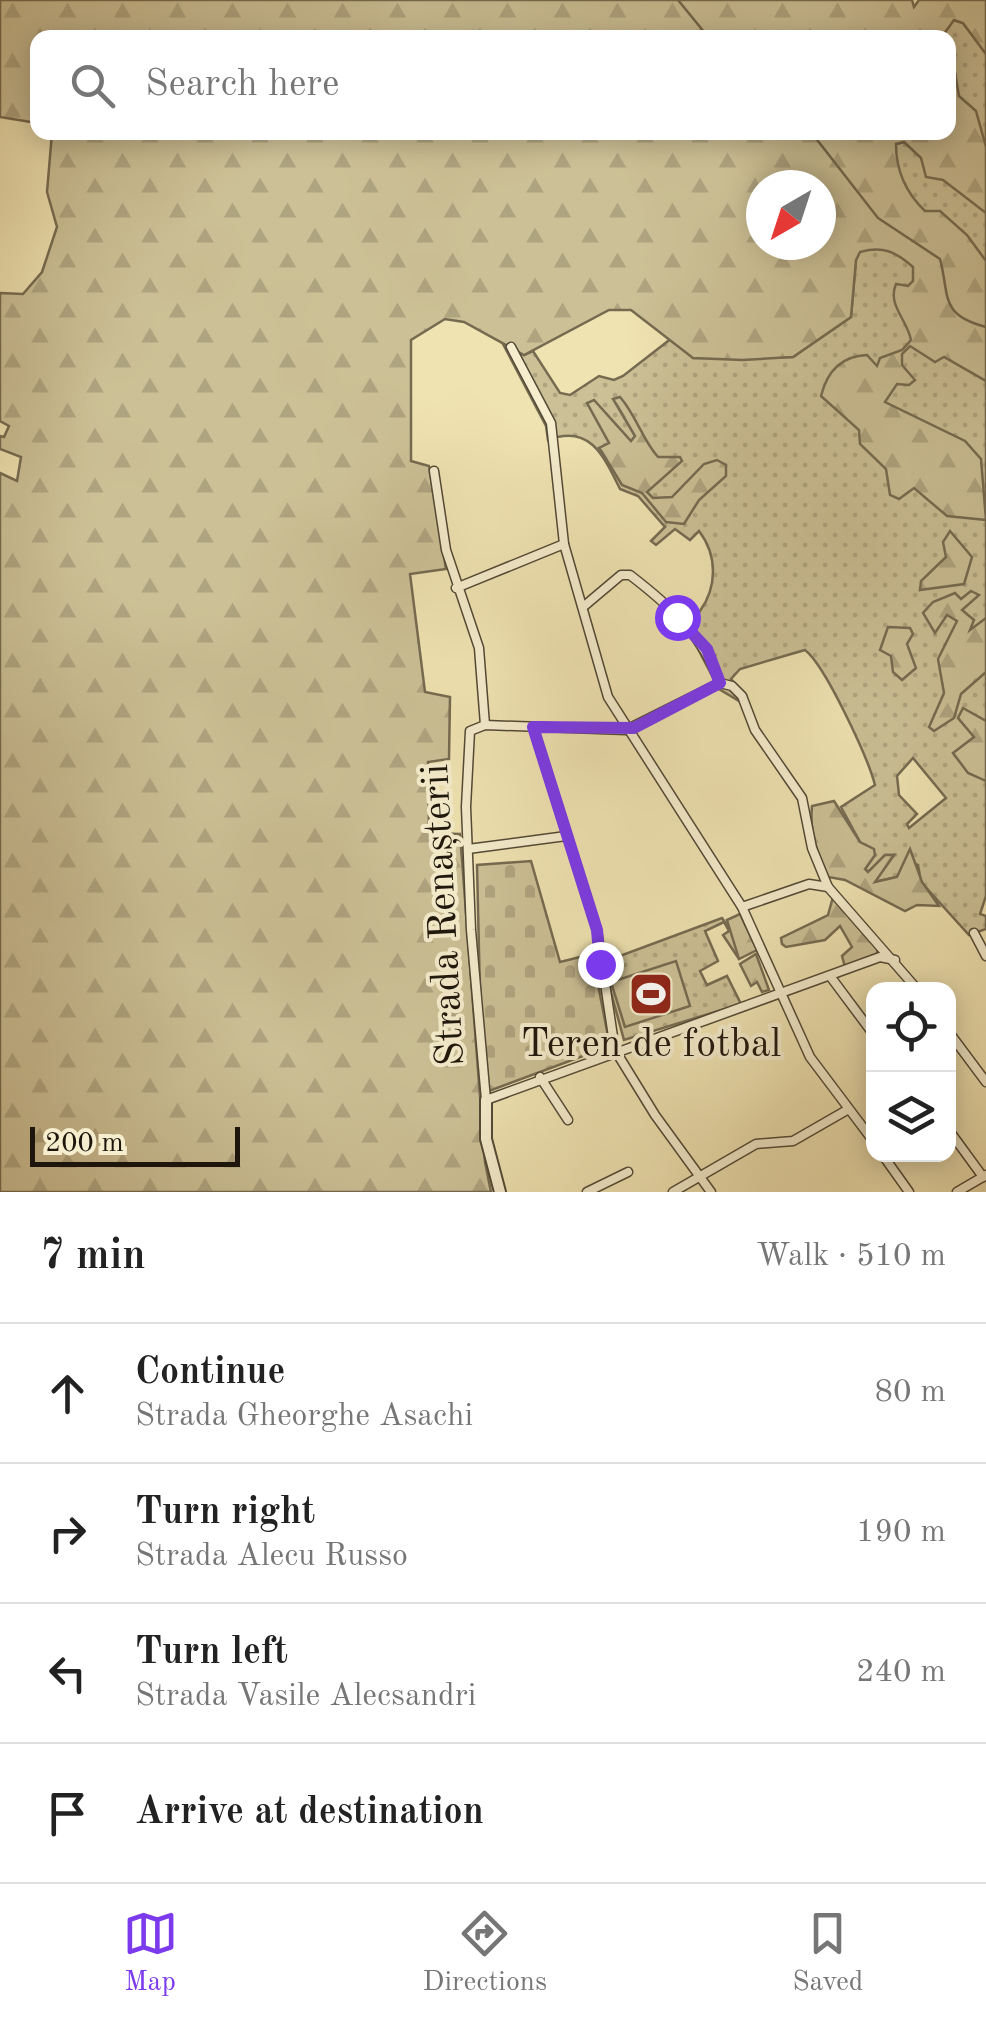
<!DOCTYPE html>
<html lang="en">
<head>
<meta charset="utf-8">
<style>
	body { margin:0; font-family:"Old Standard TT",serif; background:#f2f2f2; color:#222 }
	.controls { position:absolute; right:30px; bottom:30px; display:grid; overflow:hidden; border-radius:20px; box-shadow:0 5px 25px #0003 }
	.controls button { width:90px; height:90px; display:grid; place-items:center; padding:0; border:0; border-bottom:2px solid #e0e0e0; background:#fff; color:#222; font:50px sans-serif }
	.compass { position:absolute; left:746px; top:170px; width:90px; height:90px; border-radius:50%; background:#fff; box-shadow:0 5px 25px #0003; rotate:219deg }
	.scale { position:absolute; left:30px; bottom:25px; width:210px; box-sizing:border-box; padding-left:10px; border:5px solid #1e160c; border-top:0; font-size:28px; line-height:35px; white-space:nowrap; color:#1e160c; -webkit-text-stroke:8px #f5edcd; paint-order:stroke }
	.stop { position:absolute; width:30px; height:30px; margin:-22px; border:8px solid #7c3aed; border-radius:50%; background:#fff }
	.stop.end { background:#7c3aed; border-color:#fff; box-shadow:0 2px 10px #0008 }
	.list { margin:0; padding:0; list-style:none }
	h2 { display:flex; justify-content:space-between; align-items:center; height:130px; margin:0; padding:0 40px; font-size:42px }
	h2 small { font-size:32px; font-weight:400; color:#767676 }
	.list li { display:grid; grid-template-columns:65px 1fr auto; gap:30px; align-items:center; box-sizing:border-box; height:140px; padding:0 40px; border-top:2px solid #e0e0e0 }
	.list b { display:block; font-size:38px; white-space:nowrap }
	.list p { margin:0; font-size:32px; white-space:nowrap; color:#767676 }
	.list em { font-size:32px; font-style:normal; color:#767676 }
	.icon { flex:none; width:55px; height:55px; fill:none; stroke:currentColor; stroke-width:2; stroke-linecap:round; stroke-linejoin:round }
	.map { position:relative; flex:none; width:986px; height:1192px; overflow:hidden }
	.search { position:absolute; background:#fff; box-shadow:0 5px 25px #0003; left:30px; right:30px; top:30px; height:110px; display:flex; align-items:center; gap:25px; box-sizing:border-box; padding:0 35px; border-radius:20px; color:#767676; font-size:38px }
	.sheet { height:690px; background:#fff }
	nav { display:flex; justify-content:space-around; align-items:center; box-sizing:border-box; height:140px; border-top:2px solid #e0e0e0; background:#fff; font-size:28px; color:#767676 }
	nav a { display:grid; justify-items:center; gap:5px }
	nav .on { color:#7c3aed }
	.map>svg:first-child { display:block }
	.grass { fill:url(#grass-dots); stroke:#756b51; stroke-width:2.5; fill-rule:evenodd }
	.forest { fill:url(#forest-firs); stroke:#756b51; stroke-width:2.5; fill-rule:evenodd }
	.cemetery { fill:url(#cemetery-stones); stroke:#756b51; stroke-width:2.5 }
	.park { fill:#ccc096; stroke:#756b51; stroke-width:2.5 }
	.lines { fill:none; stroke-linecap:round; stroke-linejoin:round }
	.stream { stroke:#71674e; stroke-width:2.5 }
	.minor-casing { stroke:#524936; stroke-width:11 }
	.tertiary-casing { stroke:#524936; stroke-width:14 }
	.minor { stroke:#f5edcd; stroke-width:8 }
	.tertiary { stroke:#f5edcd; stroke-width:10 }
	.route { stroke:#7c3aed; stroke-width:12 }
	.labels { text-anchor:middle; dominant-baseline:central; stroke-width:8; stroke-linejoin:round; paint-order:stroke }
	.street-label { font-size:40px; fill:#1e160c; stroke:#f5edcd }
	.poi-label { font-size:40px; fill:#1e160c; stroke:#f5edcd }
</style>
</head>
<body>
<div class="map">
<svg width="986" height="1192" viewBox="0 0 986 1192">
	<defs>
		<pattern id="grass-dots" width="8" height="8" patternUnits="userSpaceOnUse" patternTransform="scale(2.5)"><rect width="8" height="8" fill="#ccc096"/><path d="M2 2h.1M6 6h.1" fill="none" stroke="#afa480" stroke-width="1.8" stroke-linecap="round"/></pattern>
		<pattern id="forest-firs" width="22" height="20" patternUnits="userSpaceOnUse" patternTransform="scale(2.5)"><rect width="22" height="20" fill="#ccc096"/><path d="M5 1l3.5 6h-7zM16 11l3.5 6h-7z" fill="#afa480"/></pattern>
		<pattern id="cemetery-stones" width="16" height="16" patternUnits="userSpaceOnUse" patternTransform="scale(2.5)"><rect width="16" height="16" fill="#ccc096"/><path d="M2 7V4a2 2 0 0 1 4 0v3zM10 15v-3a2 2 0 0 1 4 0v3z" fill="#afa480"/></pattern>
	</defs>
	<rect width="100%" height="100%" fill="#f0e3b2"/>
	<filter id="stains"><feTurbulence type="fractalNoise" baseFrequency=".002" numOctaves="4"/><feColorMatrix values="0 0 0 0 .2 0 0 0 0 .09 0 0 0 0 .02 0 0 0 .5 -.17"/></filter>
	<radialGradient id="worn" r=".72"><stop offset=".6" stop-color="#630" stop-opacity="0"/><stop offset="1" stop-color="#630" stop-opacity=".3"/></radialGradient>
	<g class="grass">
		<path d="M 953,20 L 963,23 L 986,54 L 986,896 L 980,914 L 986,916 L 986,929 L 969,935 L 921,882 L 918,865 L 907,861 L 897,877 L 874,882 L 894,855 L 885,855 L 869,872 L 865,869 L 875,855 L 860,842 L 841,807 L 875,785 C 868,758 825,665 805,650 L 740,669 L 731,679 L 746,695 L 739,701 L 719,689 L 687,628 L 677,620 L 682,614 L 700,611 C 717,587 718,556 699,531 L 690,540 L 675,529 L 656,545 L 651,541 L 665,527 L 638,496 L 620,489 C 603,454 589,424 548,440 L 546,426 L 503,344 L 524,355 L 533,351 L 560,393 L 570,395 L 599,376 L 614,380 L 623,376 L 672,338 L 693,358 L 793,357 L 851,317 L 856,260 L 894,168 L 896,144 L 948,132 L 948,38 L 941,37 ZM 913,758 L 946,798 L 909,828 L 907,824 L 917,814 L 899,795 L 897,776 Z"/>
		<path d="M 722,918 L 733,933 L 739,959 L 723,935 L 729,931 L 724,922 L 705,931 L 718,961 L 700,971 L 707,985 L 727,976 L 741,1004 L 624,1040 L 605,971 L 609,960 Z"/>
	</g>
	<g class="forest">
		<path d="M 0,0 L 912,0 L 914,7 L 919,0 L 986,0 L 986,54 L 963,23 L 954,20 L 941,38 L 38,38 L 37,123 L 0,117 Z"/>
		<path d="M 952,55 L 959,96 L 976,111 L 986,147 L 986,213 L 943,180 L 926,177 L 921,158 L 904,142 L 896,144 C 896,170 905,192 925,211 L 940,211 L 967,235 L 986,261 L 986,381 L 944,357 L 935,362 L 910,346 L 902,354 L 902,365 L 915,380 L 909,385 L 897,384 L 885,402 L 965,441 L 981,459 L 986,520 L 947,516 L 914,488 L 899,499 L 890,495 L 886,469 L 860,444 L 859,430 L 821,396 C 827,372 840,356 867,355 L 877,366 L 880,358 L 902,350 L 911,340 C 907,319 887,305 896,284 L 908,286 L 913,281 L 913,267 C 895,251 883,246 860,252 L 856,260 L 851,317 L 793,357 L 743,360 L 693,358 L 631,310 L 609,310 L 524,355 L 464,322 L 445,319 L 411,340 L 411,461 L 429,466 L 446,569 L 410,574 L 425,692 L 450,697 L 449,759 L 428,762 L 429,833 L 460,834 L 485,1162 L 491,1192 L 0,1192 L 0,473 L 17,481 L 21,457 L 0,449 L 0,436 L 4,437 L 9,426 L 0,421 L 0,293 L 23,294 L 42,272 L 57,227 L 47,192 L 52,133 L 948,132 L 948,59 ZM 761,185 L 821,185 L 821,245 L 761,245 Z"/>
		<path d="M 620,397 C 636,415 643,441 658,457 L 680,457 L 682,461 L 647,492 L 653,498 L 672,497 L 704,464 L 717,460 L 726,465 L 726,476 L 699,500 L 684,524 L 666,522 L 642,493 L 622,485 L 602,452 L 599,448 L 609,443 L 587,403 L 594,400 L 631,441 L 635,436 L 613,399 Z"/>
		<path d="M 950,531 L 972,557 L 964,584 L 920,590 L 921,581 L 946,557 L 943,542 Z"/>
		<path d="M 971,591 L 979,595 L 962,610 L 974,620 L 970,630 L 986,618 L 986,672 L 961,694 L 954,718 L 934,731 L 929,727 L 944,693 L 938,659 L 957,621 L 947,615 L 935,633 L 923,613 L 933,602 L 955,593 L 961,599 Z"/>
		<path d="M 888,627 L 910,628 L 913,634 L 907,644 L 916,668 L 902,680 L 893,672 L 891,656 L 880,650 Z"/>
		<path d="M 963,708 L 986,721 L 986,781 L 968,773 L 953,753 L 974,737 L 958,718 Z"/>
		<path d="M 834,801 L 860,842 L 874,849 L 875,855 L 865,869 L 868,872 L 885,855 L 894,855 L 875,882 L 897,877 L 910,849 L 922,882 L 939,906 L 917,905 L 905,911 L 845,880 L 828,877 C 818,854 809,833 812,806 Z"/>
		<path d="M 833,897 L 878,948 L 876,957 L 845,967 L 842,956 L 852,947 L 840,926 L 825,940 L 786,947 L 782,944 L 781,938 L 828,915 Z"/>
		<path d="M 740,914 L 757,950 L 739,959 L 727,920 Z"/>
		<path d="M 756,954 L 769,990 L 762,992 L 757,982 L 751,986 L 740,964 Z"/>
	</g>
	<path class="cemetery" d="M 531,861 L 560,962 L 592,954 L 610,1046 L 489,1091 L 480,994 L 477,865 Z"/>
	<path class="park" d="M 676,961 L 690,1006 L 625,1027 L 611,982 Z"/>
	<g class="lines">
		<g class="stream">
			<path d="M 678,0 L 709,38"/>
			<path d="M 811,132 L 878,218 L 940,259 C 950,296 939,315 986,327"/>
		</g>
		<defs>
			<g id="minor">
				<path d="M 511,347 L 551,423 L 564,544 L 608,697 L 742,907 L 810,1057 L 874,1142"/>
				<path d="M 434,471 L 446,550 L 479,648 L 485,725"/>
				<path d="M 456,588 L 564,544"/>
				<path d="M 583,607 L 621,575 L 630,575 C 669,605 703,635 720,683 L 732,686 L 742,696 L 755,730 L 802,798 L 812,848 L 828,887 L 917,989"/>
				<path d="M 720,683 L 626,730 L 485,725 L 470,731 L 466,807 L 471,930 L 486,1100 L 880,957 L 895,960"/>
				<path d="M 533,727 L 597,930 L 615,1050 L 655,1115 L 711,1192"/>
				<path d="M 468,849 L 566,836"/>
				<path d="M 742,907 L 809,884 L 828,887"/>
				<path d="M 974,933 L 986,956"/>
				<path d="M 830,976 L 874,1035"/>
				<path d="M 948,1031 L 986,1082"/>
				<path d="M 540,1077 L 568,1120"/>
				<path d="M 948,1129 L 983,1177"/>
				<path d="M 882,1154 L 909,1192"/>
				<path d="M 587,1192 L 628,1172"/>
				<path d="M 673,1192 L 756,1144 L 793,1141 L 847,1110"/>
				<path d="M 957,1192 L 986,1175"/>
			</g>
			<path id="tertiary" d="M 486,1100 L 486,1139 L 500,1192"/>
		</defs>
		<use href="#minor" class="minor-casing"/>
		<use href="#tertiary" class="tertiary-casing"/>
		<use href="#minor" class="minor"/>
		<use href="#tertiary" class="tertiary"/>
	</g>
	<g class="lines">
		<path class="route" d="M 600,964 L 597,930 L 533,727 L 634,728 L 720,683 L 707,649 L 677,617"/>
	</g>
	<defs>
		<symbol id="stadium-square" viewBox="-11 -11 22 22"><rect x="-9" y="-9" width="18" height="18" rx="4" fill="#8f2418" stroke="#f5edcd"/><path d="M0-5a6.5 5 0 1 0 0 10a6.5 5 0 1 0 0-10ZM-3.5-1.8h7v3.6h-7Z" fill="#fff"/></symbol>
	</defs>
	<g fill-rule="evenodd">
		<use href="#stadium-square" x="626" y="969" width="50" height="50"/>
	</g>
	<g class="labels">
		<g class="street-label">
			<text transform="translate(445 915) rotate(-93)">Strada Renașterii</text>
		</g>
		<g class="poi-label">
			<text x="651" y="1046">Teren de fotbal</text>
		</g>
	</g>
	<rect width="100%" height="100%" filter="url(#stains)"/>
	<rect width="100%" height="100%" fill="url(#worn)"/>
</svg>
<div class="controls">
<button><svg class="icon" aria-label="locate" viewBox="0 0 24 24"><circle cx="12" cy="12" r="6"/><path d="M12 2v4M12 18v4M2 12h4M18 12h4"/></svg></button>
<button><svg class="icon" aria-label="layers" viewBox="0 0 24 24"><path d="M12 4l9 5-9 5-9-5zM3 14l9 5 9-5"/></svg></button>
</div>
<svg class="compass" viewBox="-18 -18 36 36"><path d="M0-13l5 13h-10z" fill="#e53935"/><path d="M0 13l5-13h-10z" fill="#767676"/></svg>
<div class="scale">200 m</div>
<div class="stop" style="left:677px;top:617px"></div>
<div class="stop end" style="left:600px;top:964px"></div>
<div class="search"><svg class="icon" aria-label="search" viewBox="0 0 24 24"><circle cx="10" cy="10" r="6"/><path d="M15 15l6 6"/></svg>Search here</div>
</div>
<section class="sheet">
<h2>7 min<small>Walk · 510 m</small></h2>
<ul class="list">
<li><svg class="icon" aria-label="ahead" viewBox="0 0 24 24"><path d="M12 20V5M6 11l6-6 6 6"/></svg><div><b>Continue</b><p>Strada Gheorghe Asachi</p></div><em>80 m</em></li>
<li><svg class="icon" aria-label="right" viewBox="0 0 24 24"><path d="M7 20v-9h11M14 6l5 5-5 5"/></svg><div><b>Turn right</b><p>Strada Alecu Russo</p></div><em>190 m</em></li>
<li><svg class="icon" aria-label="left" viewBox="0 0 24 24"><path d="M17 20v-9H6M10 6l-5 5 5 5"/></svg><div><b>Turn left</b><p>Strada Vasile Alecsandri</p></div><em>240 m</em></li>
<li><svg class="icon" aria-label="arrive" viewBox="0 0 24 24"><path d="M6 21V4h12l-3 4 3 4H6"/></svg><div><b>Arrive at destination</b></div></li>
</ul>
</section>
<nav>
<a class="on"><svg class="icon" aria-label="map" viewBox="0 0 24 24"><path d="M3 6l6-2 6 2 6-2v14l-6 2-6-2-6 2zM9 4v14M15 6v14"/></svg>Map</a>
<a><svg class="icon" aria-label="directions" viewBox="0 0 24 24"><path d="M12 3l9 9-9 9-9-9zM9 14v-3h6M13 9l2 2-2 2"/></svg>Directions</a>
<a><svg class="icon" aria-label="saved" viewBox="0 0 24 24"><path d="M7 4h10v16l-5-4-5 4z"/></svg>Saved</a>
</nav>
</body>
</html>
